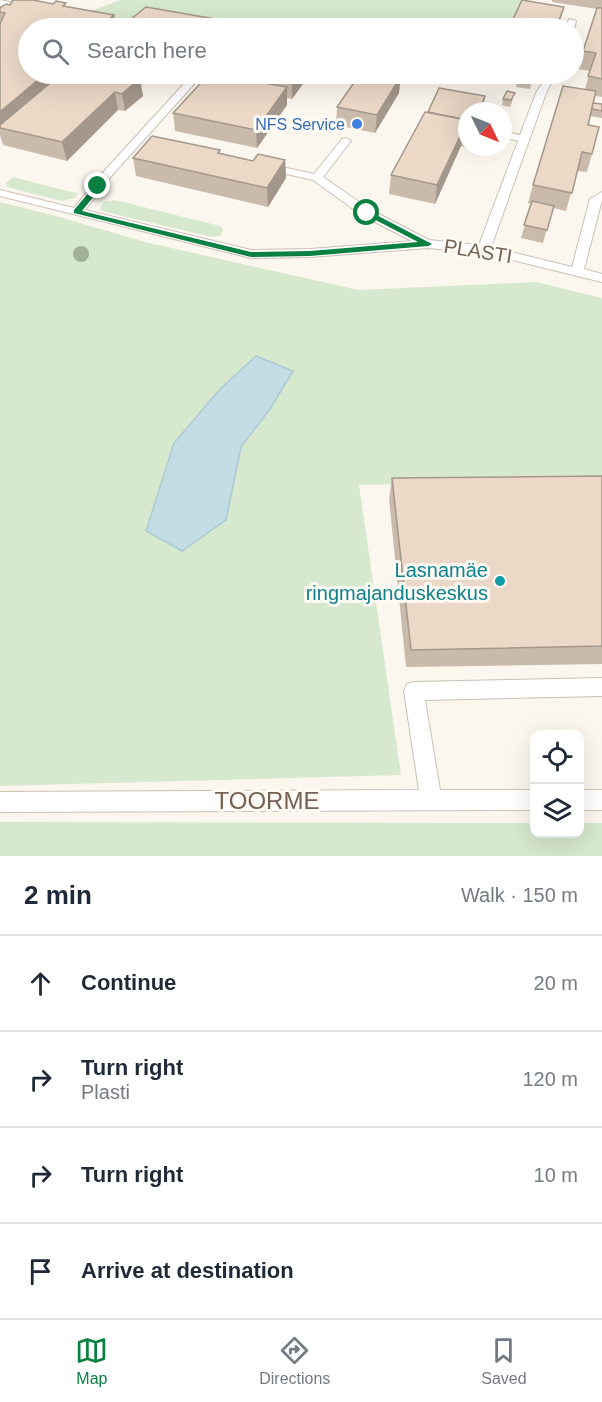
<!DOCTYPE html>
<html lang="en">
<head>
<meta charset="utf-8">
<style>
	body { margin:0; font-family:Arial,sans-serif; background:#f6f6f7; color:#1f2937 }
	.controls { position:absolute; right:18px; bottom:18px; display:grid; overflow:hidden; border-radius:12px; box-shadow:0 6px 24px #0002 }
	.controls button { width:54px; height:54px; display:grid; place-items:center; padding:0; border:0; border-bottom:2px solid #e0e1e3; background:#fff; color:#1f2937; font:30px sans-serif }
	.compass { position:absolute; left:458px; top:102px; width:54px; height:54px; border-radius:50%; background:#fff; box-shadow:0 6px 24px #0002; rotate:133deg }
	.stop { position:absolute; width:18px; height:18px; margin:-14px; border:4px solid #0b8043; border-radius:50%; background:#fff }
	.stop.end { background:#0b8043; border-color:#fff; box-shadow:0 2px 6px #0008 }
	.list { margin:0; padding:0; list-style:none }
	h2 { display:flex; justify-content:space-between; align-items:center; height:78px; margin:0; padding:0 24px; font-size:26px }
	h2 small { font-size:20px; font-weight:400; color:#747a83 }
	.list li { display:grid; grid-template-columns:39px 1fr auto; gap:18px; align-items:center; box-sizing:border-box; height:96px; padding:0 24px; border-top:2px solid #e0e1e3 }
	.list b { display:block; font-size:22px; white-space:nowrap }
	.list p { margin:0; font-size:20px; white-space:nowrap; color:#747a83 }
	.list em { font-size:20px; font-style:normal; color:#747a83 }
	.icon { flex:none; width:33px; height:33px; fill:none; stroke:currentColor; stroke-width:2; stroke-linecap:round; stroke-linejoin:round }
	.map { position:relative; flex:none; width:602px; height:856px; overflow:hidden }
	.search { position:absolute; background:#fff; box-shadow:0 6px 24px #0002; left:18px; right:18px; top:18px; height:66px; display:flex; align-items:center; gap:15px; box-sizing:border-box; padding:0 21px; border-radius:33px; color:#747a83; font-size:22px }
	.sheet { height:462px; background:#fff }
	nav { display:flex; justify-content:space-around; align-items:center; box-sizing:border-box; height:84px; border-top:2px solid #e0e1e3; background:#fff; font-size:16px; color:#747a83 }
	nav a { display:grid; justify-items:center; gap:3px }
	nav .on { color:#0b8043 }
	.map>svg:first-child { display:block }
	.green { fill:#d6e8cd }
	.water { fill:#c4dce3; stroke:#abcad3; stroke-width:1.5 }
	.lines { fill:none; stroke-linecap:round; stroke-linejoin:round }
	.lane-casing { stroke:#ccc0b4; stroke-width:2 }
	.lane { fill:#fff; fill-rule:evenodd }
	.tree { fill:#a0b195 }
	.wall { fill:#cabaab }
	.shaded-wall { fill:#a4978b }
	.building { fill:#ebd8c7; stroke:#a4978b; stroke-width:1.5 }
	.route { fill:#0b8043 }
	.shop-dot { fill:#3f7fe0; stroke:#fdfaf4; stroke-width:2 }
	.culture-dot { fill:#0f9aa8; stroke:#fdfaf4; stroke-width:2 }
	.labels { text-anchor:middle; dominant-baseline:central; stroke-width:6; stroke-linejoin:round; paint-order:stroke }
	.far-shop-label { font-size:16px; fill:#366cbe; stroke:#fdfaf4; text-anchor:end }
	.street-label { font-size:20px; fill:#746152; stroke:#fdfaf4 }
	.culture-label { font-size:20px; fill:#0d838f; stroke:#fdfaf4; text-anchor:end }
	.near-street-label { font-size:24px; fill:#746152; stroke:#fdfaf4 }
</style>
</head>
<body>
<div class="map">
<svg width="602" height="856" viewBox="0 0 602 856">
	<rect width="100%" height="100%" fill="#fbf7ee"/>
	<g class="green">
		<path d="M 120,0 L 527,0 L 513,28 L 196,28 L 141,23 L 86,13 Z"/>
		<path d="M 13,177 L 71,192 L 78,193 L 75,198 L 62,201 L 7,187 L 6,183 Z"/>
		<path d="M 115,200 L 220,226 L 223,230 L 220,236 L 212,237 L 101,211 L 100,207 L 104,202 Z"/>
		<path d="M 0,202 L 56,216 L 145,242 L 358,290 L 536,282 L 602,298 L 602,479 L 359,485 L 401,775 L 0,786 Z"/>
		<path d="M 0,822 L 534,823 L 534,834 L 580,834 L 580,823 L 602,823 L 602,856 L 0,856 Z"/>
	</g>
	<path class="water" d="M 256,356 L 293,371 L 270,409 L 241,447 L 226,520 L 182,551 L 146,531 L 174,443 L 220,389 Z"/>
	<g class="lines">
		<defs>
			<g id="lane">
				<path d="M 0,0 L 21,5 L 22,7 L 0,23 L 0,16 L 11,8 L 0,6 Z"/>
				<path d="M 569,19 L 576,21 L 574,29 L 566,28 Z"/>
				<path d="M 193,74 L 203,74 L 114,173 L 85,210 L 251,250 L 310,249 L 412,241 L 363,216 L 313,180 L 264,169 L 263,167 L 268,164 L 314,174 L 342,139 L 346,138 L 351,141 L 323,177 L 371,210 L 429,240 L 479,245 L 518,141 L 503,137 L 503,131 L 520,135 L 536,93 L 548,74 L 556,74 L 546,93 L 491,247 L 572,267 L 590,199 L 602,192 L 602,200 L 584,269 L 602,274 L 602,282 L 484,253 L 428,248 L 310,257 L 251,258 L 0,196 L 0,190 L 74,208 L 106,169 Z"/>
				<path d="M 602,678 L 602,696 L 425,700 L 440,790 L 534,790 L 534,810 L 0,812 L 0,792 L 419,790 L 404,691 L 407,684 L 414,682 Z"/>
				<rect x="580" y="790" width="22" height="20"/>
			</g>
		</defs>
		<use href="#lane" class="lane-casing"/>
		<use href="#lane" class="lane"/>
	</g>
	<circle class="tree" cx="81" cy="254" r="8"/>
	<g class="wall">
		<path d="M 552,0 L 602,0 L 602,97 L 595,96 L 593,103 L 602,104 L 602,118 L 590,116 L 588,125 L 592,154 L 587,172 L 577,171 L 566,211 L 553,208 L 543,243 L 521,238 L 531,204 L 528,203 L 533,185 L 585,89 L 590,71 L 578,69 L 597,9 L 552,2 Z"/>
		<path d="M 10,5 L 28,74 L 154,74 L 144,83 L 140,82 L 143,96 L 125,111 L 118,110 L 67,161 L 3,145 L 0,135 L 0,8 Z"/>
		<path d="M 220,74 L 310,74 L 292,99 L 287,98 L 287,105 L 257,148 L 175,131 L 173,113 L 220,75 Z"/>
		<path d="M 518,77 L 532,79 L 530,89 L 516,87 Z"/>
		<path d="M 399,93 L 375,133 L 336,125 L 337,107 Z"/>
		<path d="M 485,96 L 483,109 L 467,111 L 467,147 L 470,147 L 470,148 L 461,146 L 435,204 L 389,194 L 391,175 L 428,112 Z"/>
		<path d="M 503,99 L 513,99 L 510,107 L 502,105 Z"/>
		<path d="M 220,150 L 220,154 L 253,161 L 285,160 L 286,178 L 268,207 L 136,176 L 133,158 Z"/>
		<path d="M 602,476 L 602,664 L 406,667 L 389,499 L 392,478 Z"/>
	</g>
	<g class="shaded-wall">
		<path d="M 564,7 L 558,28 L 556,28 Z"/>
		<path d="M 114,15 L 117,28 L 98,28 Z"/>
		<path d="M 215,19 L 216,28 L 206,28 Z"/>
		<path d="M 45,74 L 70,74 L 0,128 L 0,112 Z"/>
		<path d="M 142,74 L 154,74 L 144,83 Z"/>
		<path d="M 297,74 L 310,74 L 292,99 L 292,81 Z"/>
		<path d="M 401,76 L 399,93 L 375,133 L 377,115 Z"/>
		<path d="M 140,78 L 143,96 L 125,111 L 122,94 Z"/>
		<path d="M 287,87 L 287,105 L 257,148 L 256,130 Z"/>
		<path d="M 115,92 L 118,110 L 67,161 L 62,142 Z"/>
		<path d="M 485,96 L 482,111 L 479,111 Z"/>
		<path d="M 464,128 L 461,146 L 435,204 L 437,185 Z"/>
		<path d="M 285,160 L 286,178 L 268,207 L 267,188 Z"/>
	</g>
	<g class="building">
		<path d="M 13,0 L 33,0 L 53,4 L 56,1 L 66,3 L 63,6 L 114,15 L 98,28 L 28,28 L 28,74 L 45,74 L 0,112 L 0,24 L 5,13 L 0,12 L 0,8 L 6,4 L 10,5 Z"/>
		<path d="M 522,0 L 564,7 L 556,28 L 509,28 Z"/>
		<path d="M 146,7 L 215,19 L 206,28 L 120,28 Z"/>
		<path d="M 597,8 L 602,8 L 602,79 L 588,76 L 596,53 L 583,51 Z"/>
		<path d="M 61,74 L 118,74 L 140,78 L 122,94 L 115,92 L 62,142 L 0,128 L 0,125 Z"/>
		<path d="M 209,74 L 213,74 L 287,87 L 256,130 L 173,113 Z"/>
		<path d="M 252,74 L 297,74 L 292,81 Z"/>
		<path d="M 360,74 L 389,74 L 401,76 L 377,115 L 337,107 Z"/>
		<path d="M 518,77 L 532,79 L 531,83 L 517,80 Z"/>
		<path d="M 563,86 L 596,91 L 588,125 L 599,127 L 592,154 L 582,152 L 572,193 L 533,185 Z"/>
		<path d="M 439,88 L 485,96 L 479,111 L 467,111 L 467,120 L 428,112 Z"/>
		<path d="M 507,91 L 515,93 L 511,100 L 503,99 Z"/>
		<path d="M 593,103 L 602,104 L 602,111 L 592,109 Z"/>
		<path d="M 425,112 L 467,120 L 467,129 L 464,128 L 437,185 L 391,175 Z"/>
		<path d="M 152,136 L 220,150 L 218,153 L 253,161 L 258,154 L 285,160 L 267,188 L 133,158 Z"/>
		<path d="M 532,201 L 554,206 L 547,230 L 524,225 Z"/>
		<path d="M 602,476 L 602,646 L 411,650 L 392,478 Z"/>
	</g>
	<path class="route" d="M 96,184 L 102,186 L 82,211 L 251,252 L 310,251 L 418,242 L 364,214 L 364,211 L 367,210 L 432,244 L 428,246 L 310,256 L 251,257 L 74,213 L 74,210 Z"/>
	<circle class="shop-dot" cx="357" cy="124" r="6"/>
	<circle class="culture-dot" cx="500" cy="581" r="6"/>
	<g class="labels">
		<g class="far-shop-label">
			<text x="345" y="124">NFS Service</text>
		</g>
		<g class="street-label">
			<text transform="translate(478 251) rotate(9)">PLASTI</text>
		</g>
		<g class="culture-label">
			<text x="488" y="570">Lasnamäe<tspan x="488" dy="23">ringmajanduskeskus</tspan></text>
		</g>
		<g class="near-street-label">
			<text x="267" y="800">TOORME</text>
		</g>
	</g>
</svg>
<div class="controls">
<button><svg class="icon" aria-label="locate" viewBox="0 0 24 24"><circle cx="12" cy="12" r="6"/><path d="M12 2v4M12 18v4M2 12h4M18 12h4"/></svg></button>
<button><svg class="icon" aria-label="layers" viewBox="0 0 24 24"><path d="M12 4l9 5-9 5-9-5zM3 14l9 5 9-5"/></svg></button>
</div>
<svg class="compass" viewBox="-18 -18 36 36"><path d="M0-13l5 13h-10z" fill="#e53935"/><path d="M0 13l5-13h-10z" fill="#747a83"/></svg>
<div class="stop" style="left:367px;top:213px"></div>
<div class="stop end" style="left:98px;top:186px"></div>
<div class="search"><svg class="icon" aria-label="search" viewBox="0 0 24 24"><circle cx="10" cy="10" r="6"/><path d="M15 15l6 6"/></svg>Search here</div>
</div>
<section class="sheet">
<h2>2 min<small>Walk · 150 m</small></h2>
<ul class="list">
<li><svg class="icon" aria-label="ahead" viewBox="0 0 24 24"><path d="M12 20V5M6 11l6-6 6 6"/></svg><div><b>Continue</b></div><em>20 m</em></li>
<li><svg class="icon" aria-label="right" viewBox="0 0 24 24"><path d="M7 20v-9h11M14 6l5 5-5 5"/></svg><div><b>Turn right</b><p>Plasti</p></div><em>120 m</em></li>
<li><svg class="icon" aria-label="right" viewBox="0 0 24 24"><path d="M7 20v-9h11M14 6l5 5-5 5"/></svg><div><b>Turn right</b></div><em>10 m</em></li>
<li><svg class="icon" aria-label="arrive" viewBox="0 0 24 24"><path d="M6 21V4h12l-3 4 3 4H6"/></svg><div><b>Arrive at destination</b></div></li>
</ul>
</section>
<nav>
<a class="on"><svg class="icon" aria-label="map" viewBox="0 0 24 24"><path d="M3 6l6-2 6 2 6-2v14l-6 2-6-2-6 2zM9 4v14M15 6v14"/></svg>Map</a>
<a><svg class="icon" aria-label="directions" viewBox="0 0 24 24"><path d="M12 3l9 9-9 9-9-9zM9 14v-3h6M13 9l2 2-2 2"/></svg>Directions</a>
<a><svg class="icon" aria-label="saved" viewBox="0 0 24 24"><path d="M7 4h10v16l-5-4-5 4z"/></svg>Saved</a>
</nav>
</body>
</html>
